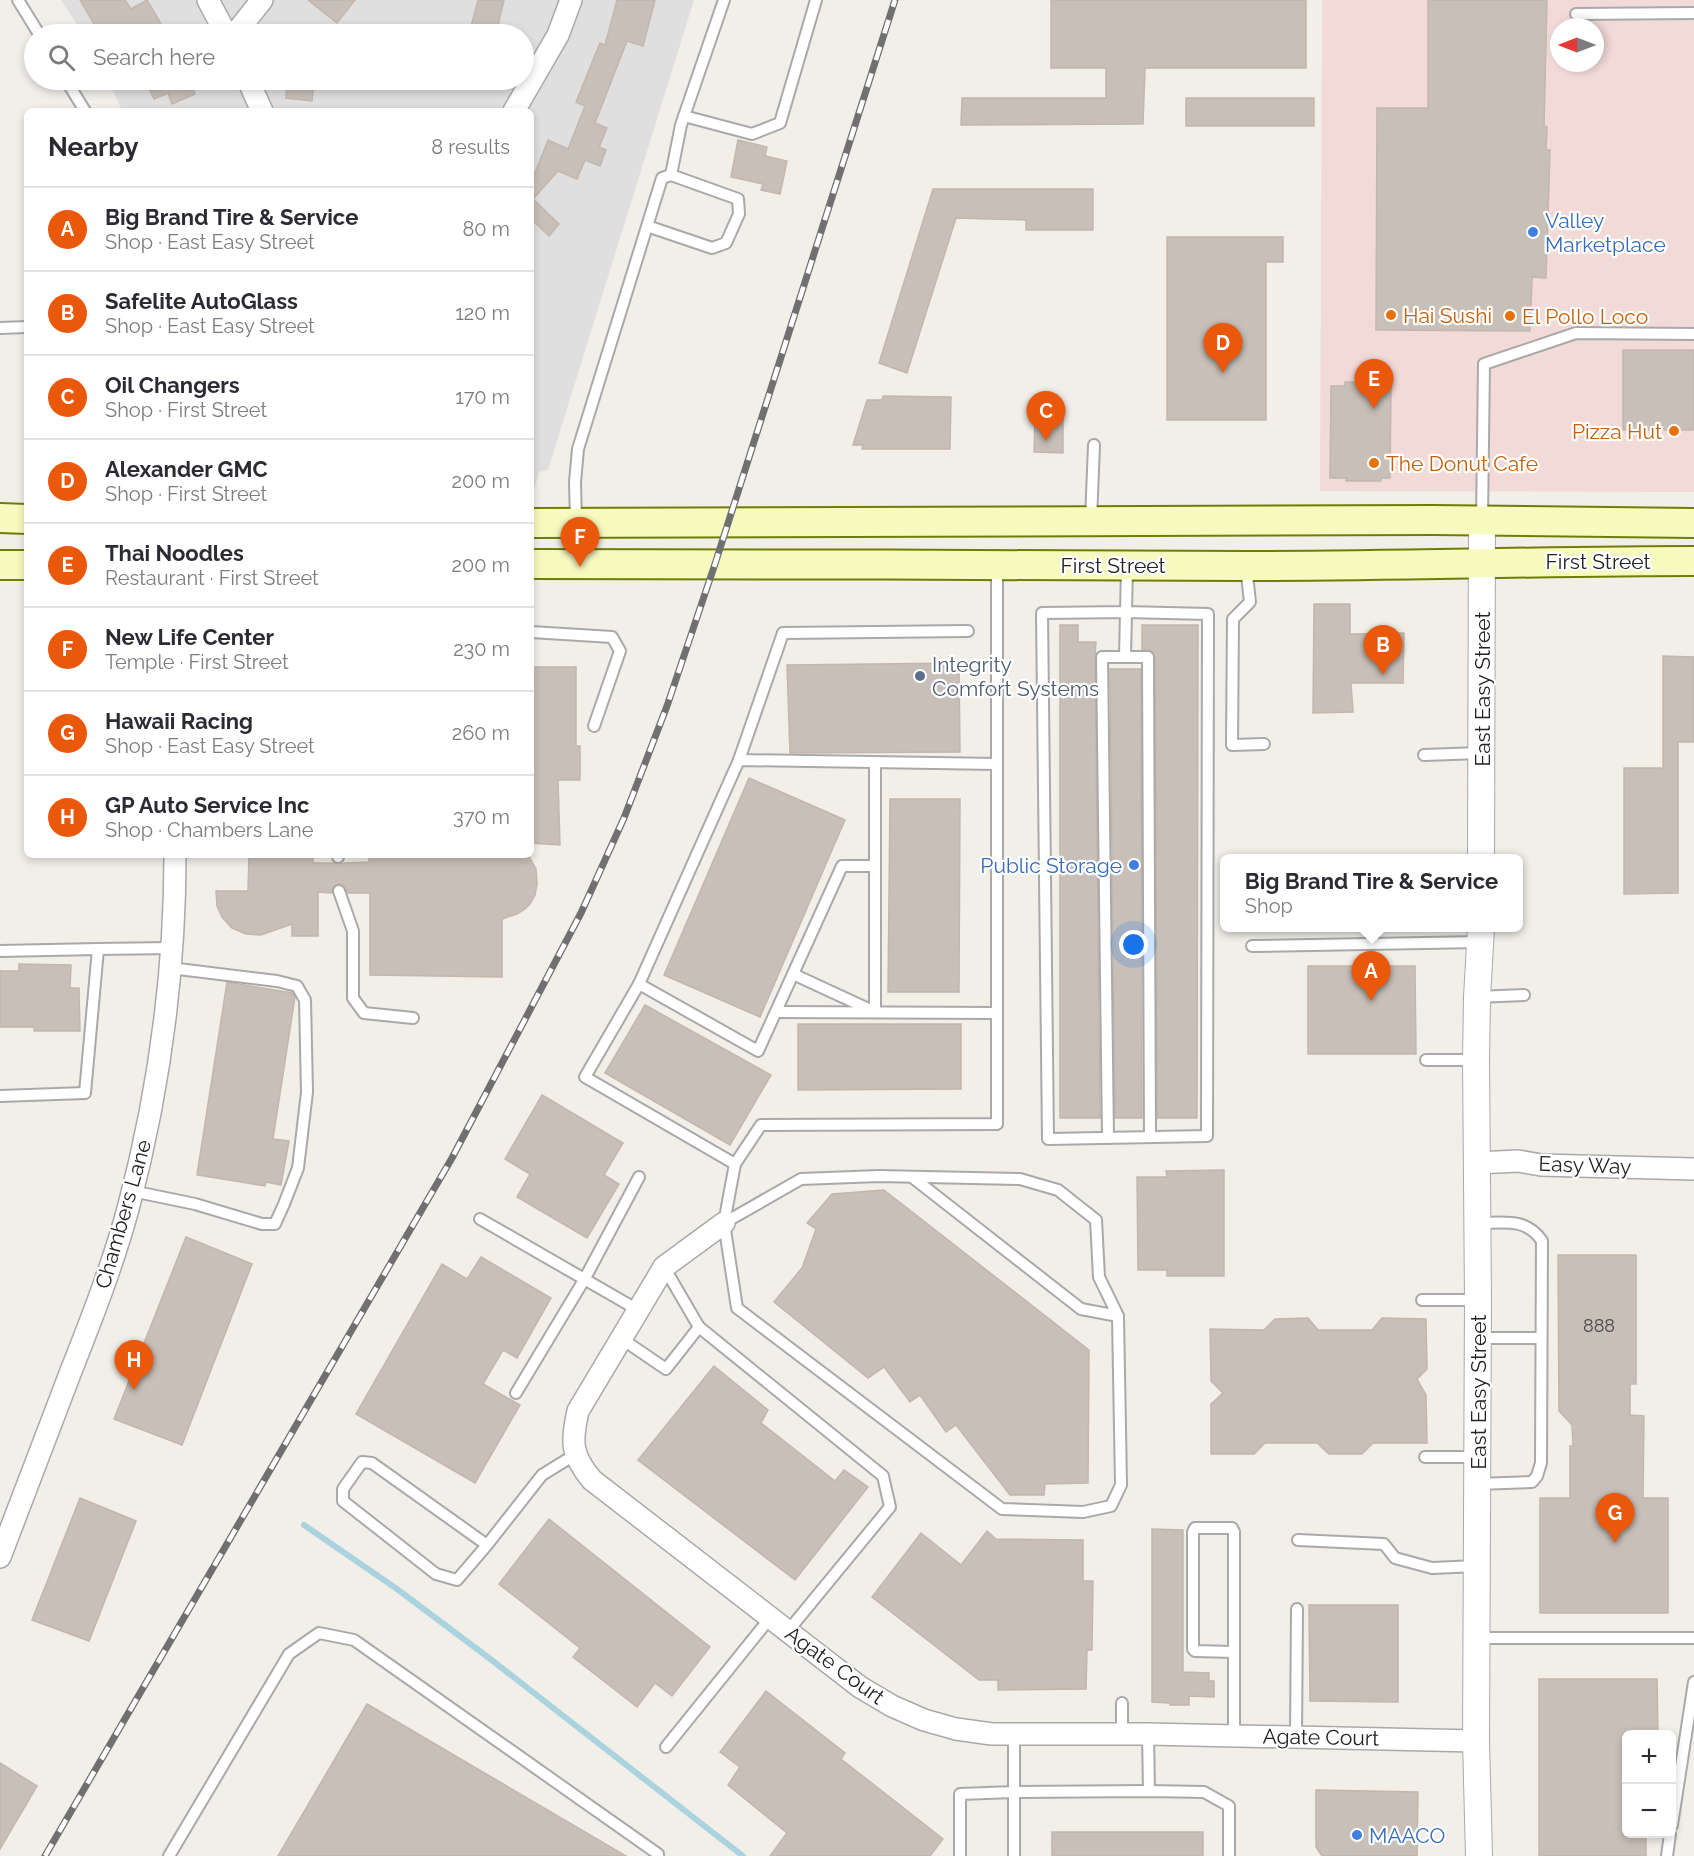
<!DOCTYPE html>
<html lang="en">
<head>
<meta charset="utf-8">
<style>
	body { margin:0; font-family:Raleway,sans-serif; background:#f2f2f3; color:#2b2b33 }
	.controls { position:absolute; right:18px; bottom:18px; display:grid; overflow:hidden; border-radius:9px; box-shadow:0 3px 9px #0003 }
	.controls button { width:54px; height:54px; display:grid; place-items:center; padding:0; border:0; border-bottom:2px solid #e1e1e2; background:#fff; color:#2b2b33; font:30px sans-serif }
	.compass { position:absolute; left:1550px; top:18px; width:54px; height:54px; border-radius:50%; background:#fff; box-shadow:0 3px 9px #0003; rotate:270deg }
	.you { position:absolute; left:1134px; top:945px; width:21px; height:21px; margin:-15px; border:4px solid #fff; border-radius:50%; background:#1a73e8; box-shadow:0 0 0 9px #1a73e833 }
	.badge { display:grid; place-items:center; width:39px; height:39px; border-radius:50%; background:#ea580c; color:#fff; font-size:20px; font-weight:700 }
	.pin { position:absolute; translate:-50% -50px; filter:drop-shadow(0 2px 3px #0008) }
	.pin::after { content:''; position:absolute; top:32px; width:21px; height:18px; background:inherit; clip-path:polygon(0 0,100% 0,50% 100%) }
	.popup { position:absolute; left:1220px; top:854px; width:303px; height:78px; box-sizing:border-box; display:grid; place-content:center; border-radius:9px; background:#fff; filter:drop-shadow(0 2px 4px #0005); font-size:20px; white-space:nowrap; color:#7c7c81 }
	.popup b { font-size:22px; color:#2b2b33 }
	.popup::after { content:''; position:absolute; left:50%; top:100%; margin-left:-12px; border:12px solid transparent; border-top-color:#fff }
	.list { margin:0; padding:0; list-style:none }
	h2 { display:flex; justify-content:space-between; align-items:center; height:78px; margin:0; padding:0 24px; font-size:26px }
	h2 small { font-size:20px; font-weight:400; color:#7c7c81 }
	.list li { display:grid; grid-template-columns:39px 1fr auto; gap:18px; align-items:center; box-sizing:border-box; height:84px; padding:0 24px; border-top:2px solid #e1e1e2 }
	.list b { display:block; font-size:22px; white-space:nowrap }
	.list p { margin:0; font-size:20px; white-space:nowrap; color:#7c7c81 }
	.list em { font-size:20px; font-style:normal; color:#7c7c81 }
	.icon { flex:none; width:33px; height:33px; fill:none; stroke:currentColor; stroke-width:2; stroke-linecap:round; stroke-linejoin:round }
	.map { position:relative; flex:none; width:1694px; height:1856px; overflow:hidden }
	.search { position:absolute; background:#fff; box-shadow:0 3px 9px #0003; left:24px; top:24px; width:510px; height:66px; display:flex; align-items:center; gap:15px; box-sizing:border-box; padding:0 21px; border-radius:33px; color:#7c7c81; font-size:22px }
	.panel { position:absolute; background:#fff; box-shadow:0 3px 9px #0003; left:24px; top:108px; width:510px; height:750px; border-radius:9px }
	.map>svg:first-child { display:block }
	.residential { fill:#e0dfdf }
	.commercial { fill:#f2dad9; fill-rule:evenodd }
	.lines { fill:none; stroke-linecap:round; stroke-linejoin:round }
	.stream { stroke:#aad3df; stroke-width:6 }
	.building { fill:#c7bfb8; stroke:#c4b6ab; stroke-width:1.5 }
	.service-casing { stroke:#a9a9a9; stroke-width:14 }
	.minor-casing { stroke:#a9a9a9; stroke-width:24 }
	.tertiary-casing { stroke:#a9a9a9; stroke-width:28 }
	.secondary-casing { stroke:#707d05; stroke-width:32 }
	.service { stroke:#fff; stroke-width:10 }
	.minor { stroke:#fff; stroke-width:21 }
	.tertiary { stroke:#fff; stroke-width:26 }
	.secondary { stroke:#f7fabf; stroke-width:28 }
	.rail-casing { stroke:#707070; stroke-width:7 }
	.rail { stroke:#fff; stroke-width:4.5; stroke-dasharray:14; stroke-linecap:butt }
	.shop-dot { fill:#3f7fe0; stroke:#fff; stroke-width:2 }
	.food-dot { fill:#e8710a; stroke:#fff; stroke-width:2 }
	.service-dot { fill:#5c6f8a; stroke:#fff; stroke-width:2 }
	.labels { text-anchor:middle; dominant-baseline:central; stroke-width:4.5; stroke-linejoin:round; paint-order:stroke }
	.number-label { font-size:18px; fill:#4b4948 }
	.shop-label { font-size:21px; fill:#366cbe; stroke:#fff; text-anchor:start }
	.food-label { font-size:21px; fill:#c56008; stroke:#fff; text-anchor:start }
	.street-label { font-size:21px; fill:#222; stroke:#fff }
	.service-label { font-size:21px; fill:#4e5e75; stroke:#fff; text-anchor:start }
</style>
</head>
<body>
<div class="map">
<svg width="1694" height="1856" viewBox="0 0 1694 1856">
	<rect width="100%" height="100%" fill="#f2efe9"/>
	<path class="residential" d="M 61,0 L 694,0 L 548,470 L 539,472 L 531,502 L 531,111 L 122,111 L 108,80 L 524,80 L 524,34 L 83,34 Z"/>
	<path class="commercial" d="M 1322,0 L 1694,0 L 1694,492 L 1320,491 ZM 1559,27 L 1595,27 L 1595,63 L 1559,63 Z"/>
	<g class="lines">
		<path class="stream" d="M 304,1525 L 397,1589 L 489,1658 L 743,1856"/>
	</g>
	<g class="building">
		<path d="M 80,0 L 125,0 L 131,9 L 147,0 L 167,34 L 100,34 Z"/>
		<path d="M 308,0 L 355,0 L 337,23 Z"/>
		<path d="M 478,0 L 504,0 L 496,34 L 469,34 Z"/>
		<path d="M 617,0 L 655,0 L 643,46 L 627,41 L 595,123 L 607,128 L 599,147 L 606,150 L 600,166 L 585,160 L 577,179 L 558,171 L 533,199 L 559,224 L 549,236 L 531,219 L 531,183 L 548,140 L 568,149 L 585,106 L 576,102 L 600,43 L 605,45 Z"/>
		<path d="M 1051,0 L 1306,0 L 1306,68 L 1145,68 L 1143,124 L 961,125 L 962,98 L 1106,98 L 1106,68 L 1051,68 Z"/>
		<path d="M 1428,0 L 1547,0 L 1544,126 L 1547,127 L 1546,150 L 1550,150 L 1546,278 L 1532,277 L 1530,331 L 1376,330 L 1377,108 L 1428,108 Z"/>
		<path d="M 145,80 L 199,80 L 191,83 L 195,94 L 172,104 L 168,93 L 154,99 Z"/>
		<path d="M 287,80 L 314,80 L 312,101 L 286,98 Z"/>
		<rect x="1186" y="98" width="128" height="28"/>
		<path d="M 738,140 L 767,147 L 765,156 L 787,161 L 780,194 L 761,190 L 763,184 L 731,177 Z"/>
		<path d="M 933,189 L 1093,189 L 1093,230 L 1026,230 L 1026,220 L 956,218 L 907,373 L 879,363 Z"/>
		<path d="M 1167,237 L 1283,237 L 1283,262 L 1266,262 L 1266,420 L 1167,420 Z"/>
		<rect x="1623" y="350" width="71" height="80"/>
		<path d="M 1345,382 L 1383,382 L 1383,385 L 1391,386 L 1390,478 L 1381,478 L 1381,481 L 1346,481 L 1346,478 L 1330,478 L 1331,386 L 1345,386 Z"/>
		<path d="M 883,396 L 951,397 L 950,449 L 862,449 L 863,445 L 853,445 L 867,400 L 882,400 Z"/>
		<path d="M 1035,418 L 1063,418 L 1063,453 L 1034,452 Z"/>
		<path d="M 1314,604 L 1350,604 L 1350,634 L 1404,633 L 1403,683 L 1351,683 L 1353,712 L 1313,713 Z"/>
		<path d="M 1060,625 L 1078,625 L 1078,642 L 1096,642 L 1095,657 L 1100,1118 L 1060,1118 Z"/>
		<path d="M 1142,625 L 1198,625 L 1197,1118 L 1157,1118 L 1155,657 L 1151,650 L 1142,650 Z"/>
		<path d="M 1663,656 L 1694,657 L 1694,742 L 1678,742 L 1678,893 L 1624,894 L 1624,768 L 1663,768 Z"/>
		<path d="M 959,663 L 960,752 L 790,753 L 787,665 Z"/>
		<path d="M 531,667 L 576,667 L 576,746 L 580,746 L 580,780 L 558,780 L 560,845 L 531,843 Z"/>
		<path d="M 1110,669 L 1141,669 L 1142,1118 L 1115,1118 Z"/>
		<path d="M 749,778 L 845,820 L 760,1017 L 664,975 Z"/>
		<path d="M 890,799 L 960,799 L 959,992 L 888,992 Z"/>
		<path d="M 249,855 L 313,855 L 313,863 L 333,863 L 337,864 L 343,863 L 369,862 L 369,855 L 528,855 L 536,869 L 537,884 L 535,895 L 530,904 L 525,909 L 517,914 L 502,919 L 502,977 L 370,975 L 370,893 L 348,893 L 344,886 L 340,884 L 334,886 L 332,893 L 318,892 L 318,936 L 292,936 L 292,924 L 261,935 L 246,934 L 232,928 L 222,917 L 217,906 L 216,891 L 248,891 Z"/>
		<path d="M 19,964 L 71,965 L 70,988 L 79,988 L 80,1031 L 34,1031 L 34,1027 L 0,1027 L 0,971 L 19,971 Z"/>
		<path d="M 1308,966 L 1415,966 L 1416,1054 L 1308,1054 Z"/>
		<path d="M 227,982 L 292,993 L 295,997 L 273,1139 L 289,1141 L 281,1185 L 266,1182 L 265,1186 L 197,1175 Z"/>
		<path d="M 645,1005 L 771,1075 L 730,1145 L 605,1073 Z"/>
		<path d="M 798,1024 L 961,1024 L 961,1089 L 798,1090 Z"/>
		<path d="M 542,1095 L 623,1143 L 604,1175 L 619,1184 L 587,1238 L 517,1197 L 530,1174 L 505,1159 Z"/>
		<path d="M 1224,1170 L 1224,1276 L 1167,1276 L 1167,1270 L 1138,1270 L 1137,1177 L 1167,1177 L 1166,1171 Z"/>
		<path d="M 884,1190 L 1089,1350 L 1088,1483 L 1045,1484 L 1044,1495 L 1010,1495 L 956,1425 L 946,1432 L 920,1395 L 910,1402 L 884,1367 L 868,1378 L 774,1302 L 802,1268 L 816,1229 L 807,1223 L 832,1194 Z"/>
		<path d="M 186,1237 L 252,1264 L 182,1445 L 114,1419 Z"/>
		<path d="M 1558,1255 L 1636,1255 L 1636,1384 L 1630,1384 L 1630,1415 L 1644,1416 L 1643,1498 L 1668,1498 L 1668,1613 L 1540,1613 L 1540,1498 L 1570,1498 L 1570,1446 L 1573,1446 L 1572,1425 L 1559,1411 Z"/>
		<path d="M 481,1257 L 551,1298 L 517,1358 L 503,1350 L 483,1384 L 520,1405 L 475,1483 L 356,1414 L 442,1264 L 467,1279 Z"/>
		<path d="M 1308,1318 L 1318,1330 L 1372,1330 L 1382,1318 L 1426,1319 L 1427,1369 L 1417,1379 L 1426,1395 L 1427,1443 L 1373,1443 L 1362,1454 L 1329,1454 L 1317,1443 L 1265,1443 L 1254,1454 L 1211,1454 L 1211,1404 L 1223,1393 L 1211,1381 L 1210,1329 L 1264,1330 L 1275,1319 Z"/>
		<path d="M 714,1366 L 768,1410 L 761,1423 L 835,1481 L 844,1470 L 868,1487 L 795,1580 L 638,1460 Z"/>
		<path d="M 80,1498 L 136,1521 L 89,1641 L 32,1620 Z"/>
		<path d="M 549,1519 L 710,1647 L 672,1696 L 655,1683 L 637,1707 L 573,1657 L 580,1648 L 499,1584 Z"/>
		<path d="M 1152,1529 L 1183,1530 L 1183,1672 L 1209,1673 L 1209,1681 L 1214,1681 L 1214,1697 L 1189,1696 L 1189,1705 L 1170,1705 L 1170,1703 L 1152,1702 Z"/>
		<path d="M 987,1531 L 996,1539 L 1083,1540 L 1083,1581 L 1093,1581 L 1092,1650 L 1087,1650 L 1086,1689 L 998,1690 L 998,1680 L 979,1680 L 872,1597 L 921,1533 L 961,1565 Z"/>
		<path d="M 1309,1605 L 1398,1605 L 1398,1702 L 1310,1701 Z"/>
		<path d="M 1539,1679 L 1657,1679 L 1658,1734 L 1626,1734 L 1626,1833 L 1646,1833 L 1646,1856 L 1539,1856 Z"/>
		<path d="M 766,1691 L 845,1753 L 841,1759 L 943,1839 L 930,1856 L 770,1856 L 787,1833 L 728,1785 L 740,1767 L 720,1752 Z"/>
		<path d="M 367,1704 L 626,1856 L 278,1856 Z"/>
		<path d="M 0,1763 L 37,1786 L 0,1849 Z"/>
		<path d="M 1316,1790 L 1418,1792 L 1417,1856 L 1322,1856 L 1316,1847 Z"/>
		<rect x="1052" y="1832" width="151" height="24"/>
	</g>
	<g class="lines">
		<defs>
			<g id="service">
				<path d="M 18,0 L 39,34"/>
				<path d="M 1576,14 L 1694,13"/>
				<path d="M 66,80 L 85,111"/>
				<path d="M 684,116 L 752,134 L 780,123 L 816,0"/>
				<path d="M 671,175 L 681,125 L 724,0"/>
				<path d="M 0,328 L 27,327"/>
				<path d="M 1091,520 L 1094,445"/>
				<path d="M 1482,520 L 1484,364 L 1576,333 L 1694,334"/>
				<path d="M 576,523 L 575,482 L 578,449 L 662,178 L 671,175 L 738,199 L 739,214 L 726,243 L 712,248 L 647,226"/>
				<path d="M 997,565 L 997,1124 L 761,1125 L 735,1164 L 585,1077 L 639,984 L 739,760 L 997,764"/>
				<path d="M 1246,566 L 1250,602 L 1233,619 L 1232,745 L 1264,744"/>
				<path d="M 531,632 L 612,637 L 620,651 L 594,726"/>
				<path d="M 1125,657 L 1126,612 L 1208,614 L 1207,1136 L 1048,1139 L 1042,613 L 1126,612 L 1127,568"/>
				<path d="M 1424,755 L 1481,753"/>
				<path d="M 739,760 L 783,633 L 968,631"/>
				<path d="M 338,855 L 338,857"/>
				<path d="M 339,891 L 353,931 L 353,998 L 364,1013 L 413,1018"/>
				<path d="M 1252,946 L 1480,942"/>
				<path d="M 0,951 L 98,949"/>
				<path d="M 793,974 L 875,1012 L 875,763"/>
				<path d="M 639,984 L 758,1051 L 842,866 L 875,866"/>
				<path d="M 1477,997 L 1524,995"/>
				<path d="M 776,1012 L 997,1013"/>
				<path d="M 1426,1060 L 1475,1060"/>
				<path d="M 0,1096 L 85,1093 L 98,949 L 172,948"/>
				<path d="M 1108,1138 L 1102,657 L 1148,657 L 1150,1137"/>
				<path d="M 912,1177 L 1081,1309 L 1118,1316"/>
				<path d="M 132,1191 L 195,1204 L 262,1224 L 275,1224 L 284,1204 L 298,1168 L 307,1092 L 305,1000 L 297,986 L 277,981 L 170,968"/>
				<path d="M 480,1219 L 638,1310"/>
				<path d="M 724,1223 L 801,1179 L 879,1176 L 1020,1179 L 1058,1190 L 1096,1220 L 1099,1277 L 1118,1316 L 1121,1485 L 1111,1506 L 1083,1512 L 1002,1509 L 737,1308 L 724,1223 L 735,1164"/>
				<path d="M 664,1267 L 699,1327"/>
				<path d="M 1422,1300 L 1478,1300"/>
				<path d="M 1478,1338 L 1541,1338"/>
				<path d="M 622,1339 L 666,1369 L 699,1327 L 883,1476 L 890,1507 L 788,1631"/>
				<path d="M 516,1393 L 584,1280 L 639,1177"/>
				<path d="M 1425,1457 L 1477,1457"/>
				<path d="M 1478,1484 L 1532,1482 L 1537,1476 L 1541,1463 L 1542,1241 C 1526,1217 1503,1223 1478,1223"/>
				<path d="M 1298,1540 L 1384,1544 L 1395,1558 L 1432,1568 L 1477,1566"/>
				<path d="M 487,1545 L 457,1580 L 436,1574 L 343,1501 L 343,1489 L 362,1462 L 372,1463 L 487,1545 L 542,1475 L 576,1454"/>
				<path d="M 1477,1638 L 1694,1638"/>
				<path d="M 1234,1652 L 1195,1651 L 1193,1649 L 1193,1532 L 1195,1528 L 1232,1528 L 1234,1532 L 1234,1736"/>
				<path d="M 1122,1734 L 1122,1703"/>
				<path d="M 1148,1734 L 1149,1791"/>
				<path d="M 1296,1737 L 1297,1609"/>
				<path d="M 666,1747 L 770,1618"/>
				<path d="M 1672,1825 L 1694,1682"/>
				<path d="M 169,1856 L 289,1654 L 319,1633 L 354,1640 L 658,1854 L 658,1856"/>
				<path d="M 960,1856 L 960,1794 L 1014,1792 L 1014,1734"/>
				<path d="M 1014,1856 L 1014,1792 L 1149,1791 L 1204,1792 L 1229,1806 L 1229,1856"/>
				<path d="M 1667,1856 L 1670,1834"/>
			</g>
			<g id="minor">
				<path d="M 208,0 L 226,34"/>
				<path d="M 235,34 L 262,0"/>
				<path d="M 248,80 L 262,111"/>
				<path d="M 514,111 L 558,35 L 571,0"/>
				<path d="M 1477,1163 L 1518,1161 L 1541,1165 L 1694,1169"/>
				<path d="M 724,1223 L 664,1267 L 578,1411 C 571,1442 571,1455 592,1480 L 860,1687 L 892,1706 L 924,1720 L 956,1729 L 992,1734 L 1148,1734 L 1476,1741"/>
				<path d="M 0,1557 C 24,1495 47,1433 71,1371 C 92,1318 113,1264 128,1209 C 159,1092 175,975 175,855"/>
			</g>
			<g id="tertiary">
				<path d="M 1481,858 L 1482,520"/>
				<path d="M 1479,1856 L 1476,1741 L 1478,1300 L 1476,1060 L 1477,997 L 1481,928"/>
			</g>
			<g id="secondary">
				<path d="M 0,518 L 27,519"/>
				<path d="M 531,523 L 1433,520 L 1694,523"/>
				<path d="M 531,564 C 769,564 1006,565 1244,566 C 1394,566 1544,561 1694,561"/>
				<path d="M 0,565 L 27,565"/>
			</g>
		</defs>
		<use href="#service" class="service-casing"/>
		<use href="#minor" class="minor-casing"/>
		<use href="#tertiary" class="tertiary-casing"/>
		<use href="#secondary" class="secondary-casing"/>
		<use href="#service" class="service"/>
		<use href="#minor" class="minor"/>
		<use href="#tertiary" class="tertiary"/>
		<use href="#secondary" class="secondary"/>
		<defs>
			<path id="rail" d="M 45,1856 L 452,1158 L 581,913 L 624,818 L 667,706 L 715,564 L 895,0"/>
		</defs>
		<use href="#rail" class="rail-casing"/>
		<use href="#rail" class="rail"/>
	</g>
	<g class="shop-dot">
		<circle cx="1533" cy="232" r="6"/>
		<circle cx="1134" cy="865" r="6"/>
		<circle cx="1357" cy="1835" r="6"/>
	</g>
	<g class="food-dot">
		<circle cx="1391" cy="315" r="6"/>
		<circle cx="1510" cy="316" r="6"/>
		<circle cx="1674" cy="431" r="6"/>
		<circle cx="1374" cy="463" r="6"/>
	</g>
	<circle class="service-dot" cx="920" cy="676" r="6"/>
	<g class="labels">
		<g class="number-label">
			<text x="1599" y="1325">888</text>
		</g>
		<g class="shop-label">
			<text x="1545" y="220">Valley<tspan x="1545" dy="24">Marketplace</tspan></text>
			<text x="1122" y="865" text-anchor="end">Public Storage</text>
			<text x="1369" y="1835">MAACO</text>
		</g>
		<g class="food-label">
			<text x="1403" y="315">Hai Sushi</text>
			<text x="1522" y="316">El Pollo Loco</text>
			<text x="1662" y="431" text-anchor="end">Pizza Hut</text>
			<text x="1386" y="463">The Donut Cafe</text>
		</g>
		<g class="street-label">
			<text x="1598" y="561">First Street</text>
			<text x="1113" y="565">First Street</text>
			<text transform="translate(1482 689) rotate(-90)">East Easy Street</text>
			<text transform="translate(1585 1165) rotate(2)">Easy Way</text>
			<text transform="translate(123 1214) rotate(-74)">Chambers Lane</text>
			<text transform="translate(1478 1392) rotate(-90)">East Easy Street</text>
			<text transform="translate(835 1665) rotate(36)">Agate Court</text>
			<text transform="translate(1321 1737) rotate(1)">Agate Court</text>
		</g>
		<g class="service-label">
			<text x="932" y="664">Integrity<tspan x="932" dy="24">Comfort Systems</tspan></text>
		</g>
	</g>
</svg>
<div class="controls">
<button>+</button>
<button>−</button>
</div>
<svg class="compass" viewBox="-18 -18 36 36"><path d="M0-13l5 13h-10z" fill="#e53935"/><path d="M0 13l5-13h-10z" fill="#7c7c81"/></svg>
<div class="you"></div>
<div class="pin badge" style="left:1371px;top:1001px">A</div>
<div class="popup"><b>Big Brand Tire &amp; Service</b>Shop</div>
<div class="pin badge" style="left:1383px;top:675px">B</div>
<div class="pin badge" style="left:1046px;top:441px">C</div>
<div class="pin badge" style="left:1223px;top:373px">D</div>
<div class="pin badge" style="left:1374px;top:409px">E</div>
<div class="pin badge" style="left:580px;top:567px">F</div>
<div class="pin badge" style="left:1615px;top:1543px">G</div>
<div class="pin badge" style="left:134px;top:1390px">H</div>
<div class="search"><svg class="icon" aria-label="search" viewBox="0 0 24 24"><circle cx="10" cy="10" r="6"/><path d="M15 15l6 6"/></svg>Search here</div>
<section class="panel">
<h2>Nearby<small>8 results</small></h2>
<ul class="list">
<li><span class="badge">A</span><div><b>Big Brand Tire &amp; Service</b><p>Shop · East Easy Street</p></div><em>80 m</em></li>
<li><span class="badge">B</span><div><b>Safelite AutoGlass</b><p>Shop · East Easy Street</p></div><em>120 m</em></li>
<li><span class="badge">C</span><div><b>Oil Changers</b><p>Shop · First Street</p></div><em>170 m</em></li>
<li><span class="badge">D</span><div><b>Alexander GMC</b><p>Shop · First Street</p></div><em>200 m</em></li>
<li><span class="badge">E</span><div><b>Thai Noodles</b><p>Restaurant · First Street</p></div><em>200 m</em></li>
<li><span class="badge">F</span><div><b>New Life Center</b><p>Temple · First Street</p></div><em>230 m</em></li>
<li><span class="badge">G</span><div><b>Hawaii Racing</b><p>Shop · East Easy Street</p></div><em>260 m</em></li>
<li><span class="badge">H</span><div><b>GP Auto Service Inc</b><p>Shop · Chambers Lane</p></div><em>370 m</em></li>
</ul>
</section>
</div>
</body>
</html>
